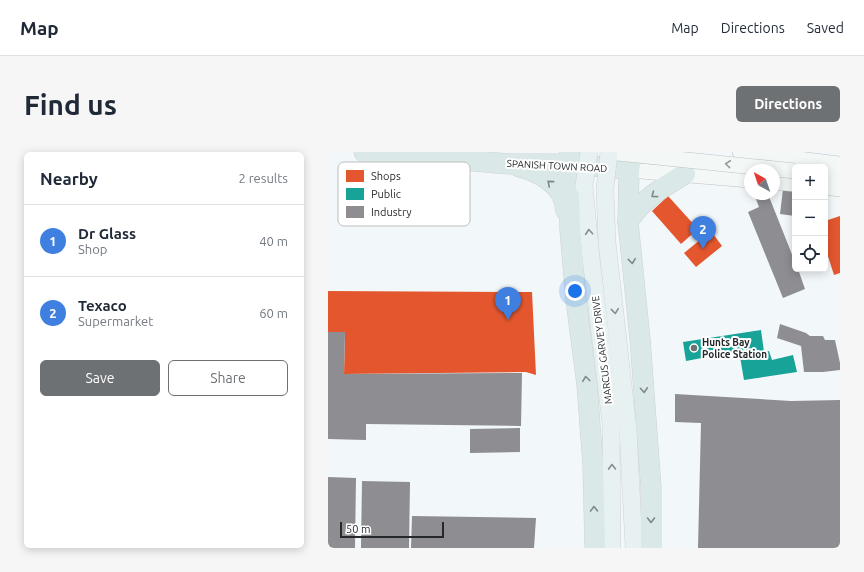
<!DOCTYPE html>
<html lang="en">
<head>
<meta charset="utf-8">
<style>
	body { margin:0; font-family:Ubuntu,sans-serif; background:#f6f6f7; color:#1f2937 }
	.controls { position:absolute; right:12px; top:12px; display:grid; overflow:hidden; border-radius:6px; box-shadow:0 2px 10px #0003 }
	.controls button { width:36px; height:36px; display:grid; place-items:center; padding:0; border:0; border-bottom:1px solid #e0e1e3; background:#fff; color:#1f2937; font:20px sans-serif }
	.compass { position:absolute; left:416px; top:12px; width:36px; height:36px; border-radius:50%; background:#fff; box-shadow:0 2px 10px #0003; rotate:320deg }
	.scale { position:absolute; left:12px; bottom:10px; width:104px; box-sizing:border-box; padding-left:4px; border:2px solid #26292c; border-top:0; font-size:11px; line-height:14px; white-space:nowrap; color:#26292c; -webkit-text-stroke:3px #fff; paint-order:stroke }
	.you { position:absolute; left:247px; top:139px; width:14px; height:14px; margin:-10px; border:3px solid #fff; border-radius:50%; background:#1a73e8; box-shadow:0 0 0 6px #1a73e833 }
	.badge { display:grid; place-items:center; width:26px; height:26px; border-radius:50%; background:#6d7174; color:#fff; font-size:13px; font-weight:700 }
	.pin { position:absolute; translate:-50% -33px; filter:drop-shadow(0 1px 2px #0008) }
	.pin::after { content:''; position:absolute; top:21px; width:14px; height:12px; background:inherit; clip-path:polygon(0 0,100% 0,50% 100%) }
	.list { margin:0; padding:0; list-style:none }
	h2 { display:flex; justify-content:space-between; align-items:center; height:52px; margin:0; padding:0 16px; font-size:17px }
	h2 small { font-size:13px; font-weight:400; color:#747a83 }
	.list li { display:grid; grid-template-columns:26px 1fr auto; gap:12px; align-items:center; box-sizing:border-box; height:72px; padding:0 16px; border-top:1px solid #e0e1e3 }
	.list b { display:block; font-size:15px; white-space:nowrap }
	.list p { margin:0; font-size:13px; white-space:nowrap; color:#747a83 }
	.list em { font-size:13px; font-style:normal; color:#747a83 }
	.actions { display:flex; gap:8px; padding:12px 16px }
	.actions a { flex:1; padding:9px 0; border:1px solid #6d7174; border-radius:6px; text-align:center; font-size:14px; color:#6d7174 }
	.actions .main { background:#6d7174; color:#fff }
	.icon { flex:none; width:22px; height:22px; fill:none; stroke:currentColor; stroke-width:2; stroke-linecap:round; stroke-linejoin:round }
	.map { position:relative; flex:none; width:512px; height:396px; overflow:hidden; border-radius:6px }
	header { display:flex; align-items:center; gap:24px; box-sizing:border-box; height:56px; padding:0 20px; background:#fff; border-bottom:1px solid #e0e1e3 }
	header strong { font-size:19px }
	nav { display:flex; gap:22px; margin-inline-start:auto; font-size:14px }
	.intro { display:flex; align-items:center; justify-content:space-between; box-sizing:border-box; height:96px; padding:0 24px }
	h1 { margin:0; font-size:28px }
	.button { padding:10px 18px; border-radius:6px; background:#6d7174; color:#fff; font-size:14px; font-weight:700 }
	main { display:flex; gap:24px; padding:0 24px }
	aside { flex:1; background:#fff; border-radius:6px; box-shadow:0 2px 10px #0003 }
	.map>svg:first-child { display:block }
	.shops { fill:#e4572e }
	.public { fill:#17a398 }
	.industry { fill:#8d8d92 }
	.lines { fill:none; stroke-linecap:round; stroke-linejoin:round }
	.secondary-casing { stroke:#bec2c4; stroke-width:16 }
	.primary-casing { stroke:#cfd1d3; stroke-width:18 }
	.highway-casing { stroke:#cfd1d3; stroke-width:21 }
	.secondary { stroke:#f3f8f7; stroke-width:15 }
	.primary { stroke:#e8f1f1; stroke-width:17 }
	.highway { stroke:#dae9e8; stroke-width:20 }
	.secondary-bridge-casing { stroke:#bec2c4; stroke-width:16; stroke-linecap:butt }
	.primary-bridge-casing { stroke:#cfd1d3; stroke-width:18; stroke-linecap:butt }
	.secondary-bridge { stroke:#f3f8f7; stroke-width:15 }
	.primary-bridge { stroke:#e8f1f1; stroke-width:17 }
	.oneway { stroke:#979b9c }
	.oneway2 { stroke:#80898a }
	.oneway3 { stroke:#878d8e }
	.poi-dot { fill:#6d7174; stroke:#fff; stroke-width:1.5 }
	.labels { text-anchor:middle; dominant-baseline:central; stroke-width:4; stroke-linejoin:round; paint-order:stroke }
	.street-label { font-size:10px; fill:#26292c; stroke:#fff }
	.poi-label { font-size:10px; font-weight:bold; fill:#26292c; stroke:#fff; text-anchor:start }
	.key { fill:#fff; stroke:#bebfc0; stroke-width:1 }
	.key-label { font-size:11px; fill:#26292c }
</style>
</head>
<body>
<header>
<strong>Map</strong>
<nav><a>Map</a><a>Directions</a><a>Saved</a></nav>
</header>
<div class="intro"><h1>Find us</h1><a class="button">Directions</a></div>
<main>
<aside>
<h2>Nearby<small>2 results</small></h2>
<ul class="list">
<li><span class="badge" style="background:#3f7fe0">1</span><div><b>Dr Glass</b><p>Shop</p></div><em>40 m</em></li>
<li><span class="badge" style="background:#3f7fe0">2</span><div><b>Texaco</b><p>Supermarket</p></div><em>60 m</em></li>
</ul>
<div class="actions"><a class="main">Save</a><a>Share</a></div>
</aside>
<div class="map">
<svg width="512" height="396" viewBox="0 0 512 396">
	<rect width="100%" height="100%" fill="#f2f7fa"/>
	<g class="shops">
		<path d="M 340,44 L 370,77 L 353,92 L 324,59 Z"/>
		<path d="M 512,64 L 512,121 L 506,123 L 497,95 L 497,69 Z"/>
		<path d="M 383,79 L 394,94 L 368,115 L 356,101 Z"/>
		<path d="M 0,139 L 204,140 L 208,223 L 198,220 L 16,222 L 17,180 L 0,180 Z"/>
	</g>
	<path class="public" d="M 433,178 L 436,200 L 441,199 L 444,208 L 465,203 L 469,220 L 416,228 L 411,199 L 358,209 L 355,190 Z"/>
	<g class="industry">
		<path d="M 455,37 L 467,38 L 467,64 L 452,62 Z"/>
		<path d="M 426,42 L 440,42 L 467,110 L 467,117 L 470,117 L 477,137 L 455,146 L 420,60 L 431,55 Z"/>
		<path d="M 452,172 L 478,181 L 482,184 L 495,184 L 497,188 L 507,188 L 512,211 L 512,218 L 495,220 L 476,220 L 473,194 L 449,186 Z"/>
		<path d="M 0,180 L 17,180 L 16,222 L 194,221 L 193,274 L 38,272 L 38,288 L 0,287 Z"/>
		<path d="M 347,242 L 463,249 L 512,248 L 512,396 L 370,396 L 373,271 L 347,270 Z"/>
		<path d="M 192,276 L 192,300 L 142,301 L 142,277 Z"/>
		<path d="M 0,325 L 28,326 L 27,396 L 0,396 Z"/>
		<path d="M 34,329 L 82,330 L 81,396 L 33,396 Z"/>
		<path d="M 84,364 L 208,366 L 206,396 L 83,396 Z"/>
	</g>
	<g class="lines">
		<defs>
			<g id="secondary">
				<path d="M 412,0 L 512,12"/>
				<path d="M 301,18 L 422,28"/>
				<path d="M 497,22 L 512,23"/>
				<path d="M 446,30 L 467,32"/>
				<path d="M 497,35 L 512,37"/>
			</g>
			<g id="primary">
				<path d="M 256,34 L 263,106 L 283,272 L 284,396"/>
				<path d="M 277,37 L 279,90 L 300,278 L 306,396"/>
			</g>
			<g id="highway">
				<path d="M 36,0 L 182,12 L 240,12 L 297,17"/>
				<path d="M 242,0 L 240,12 L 242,78 L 248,148 L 259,233 L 265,313 L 267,396"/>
				<path d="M 304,0 L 301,18 L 300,70 L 312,187 L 323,335 L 323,396"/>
				<path d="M 192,15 C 208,19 229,30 235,46 C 237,50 237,55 238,59"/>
				<path d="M 300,70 C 313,48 335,35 357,22"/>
			</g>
		</defs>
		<use href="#secondary" class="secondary-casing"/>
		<use href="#primary" class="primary-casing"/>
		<use href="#highway" class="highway-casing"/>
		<use href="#secondary" class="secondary"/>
		<use href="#primary" class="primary"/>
		<use href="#highway" class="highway"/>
		<defs>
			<path id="secondary-bridge" d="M 280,0 L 467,19"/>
			<g id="primary-bridge">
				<path d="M 256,34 L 261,0"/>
				<path d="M 277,37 L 281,0"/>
			</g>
		</defs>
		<use href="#secondary-bridge" class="secondary-bridge-casing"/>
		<use href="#primary-bridge" class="primary-bridge-casing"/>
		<use href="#secondary-bridge" class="secondary-bridge"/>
		<use href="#primary-bridge" class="primary-bridge"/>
	</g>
	<defs><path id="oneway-chevron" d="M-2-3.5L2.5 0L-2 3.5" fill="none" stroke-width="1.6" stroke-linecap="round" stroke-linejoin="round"/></defs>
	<use class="oneway" href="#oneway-chevron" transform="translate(400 12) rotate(-174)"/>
	<g class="oneway2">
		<use href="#oneway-chevron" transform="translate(222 31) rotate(-140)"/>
		<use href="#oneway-chevron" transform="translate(326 43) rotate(143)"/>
		<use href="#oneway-chevron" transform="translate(304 109) rotate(84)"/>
		<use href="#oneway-chevron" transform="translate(258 227) rotate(-97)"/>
		<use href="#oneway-chevron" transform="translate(316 238) rotate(86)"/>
		<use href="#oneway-chevron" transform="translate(266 357) rotate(-91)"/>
		<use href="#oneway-chevron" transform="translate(323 368) rotate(90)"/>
	</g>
	<g class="oneway3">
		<use href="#oneway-chevron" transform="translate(261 80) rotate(-95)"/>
		<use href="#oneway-chevron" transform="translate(287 159) rotate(84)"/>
		<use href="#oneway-chevron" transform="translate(284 315) rotate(-91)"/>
	</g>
	<circle class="poi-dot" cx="366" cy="196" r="4"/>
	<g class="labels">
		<g class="street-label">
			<text transform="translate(229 14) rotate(3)">SPANISH TOWN ROAD</text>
			<text transform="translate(274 198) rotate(-97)">MARCUS GARVEY DRIVE</text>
		</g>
		<g class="poi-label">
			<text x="374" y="190">Hunts Bay<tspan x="374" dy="12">Police Station</tspan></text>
		</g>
	</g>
	<rect x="10" y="10" width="132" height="64" rx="6" class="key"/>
	<rect x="18" y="18" width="18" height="12" fill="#e4572e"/>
	<rect x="18" y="36" width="18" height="12" fill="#17a398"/>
	<rect x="18" y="54" width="18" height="12" fill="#8d8d92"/>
	<g class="key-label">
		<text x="43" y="28">Shops</text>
		<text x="43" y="46">Public</text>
		<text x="43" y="64">Industry</text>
	</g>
</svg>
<div class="controls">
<button>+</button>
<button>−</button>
<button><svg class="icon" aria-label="locate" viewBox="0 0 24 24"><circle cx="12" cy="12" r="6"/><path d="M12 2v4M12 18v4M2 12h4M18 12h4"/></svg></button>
</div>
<svg class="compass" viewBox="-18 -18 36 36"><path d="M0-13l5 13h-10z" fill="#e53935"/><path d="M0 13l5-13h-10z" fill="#747a83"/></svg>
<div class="scale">50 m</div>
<div class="you"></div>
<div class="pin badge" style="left:180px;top:168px;background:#3f7fe0">1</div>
<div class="pin badge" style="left:375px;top:97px;background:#3f7fe0">2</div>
</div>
</main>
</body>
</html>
